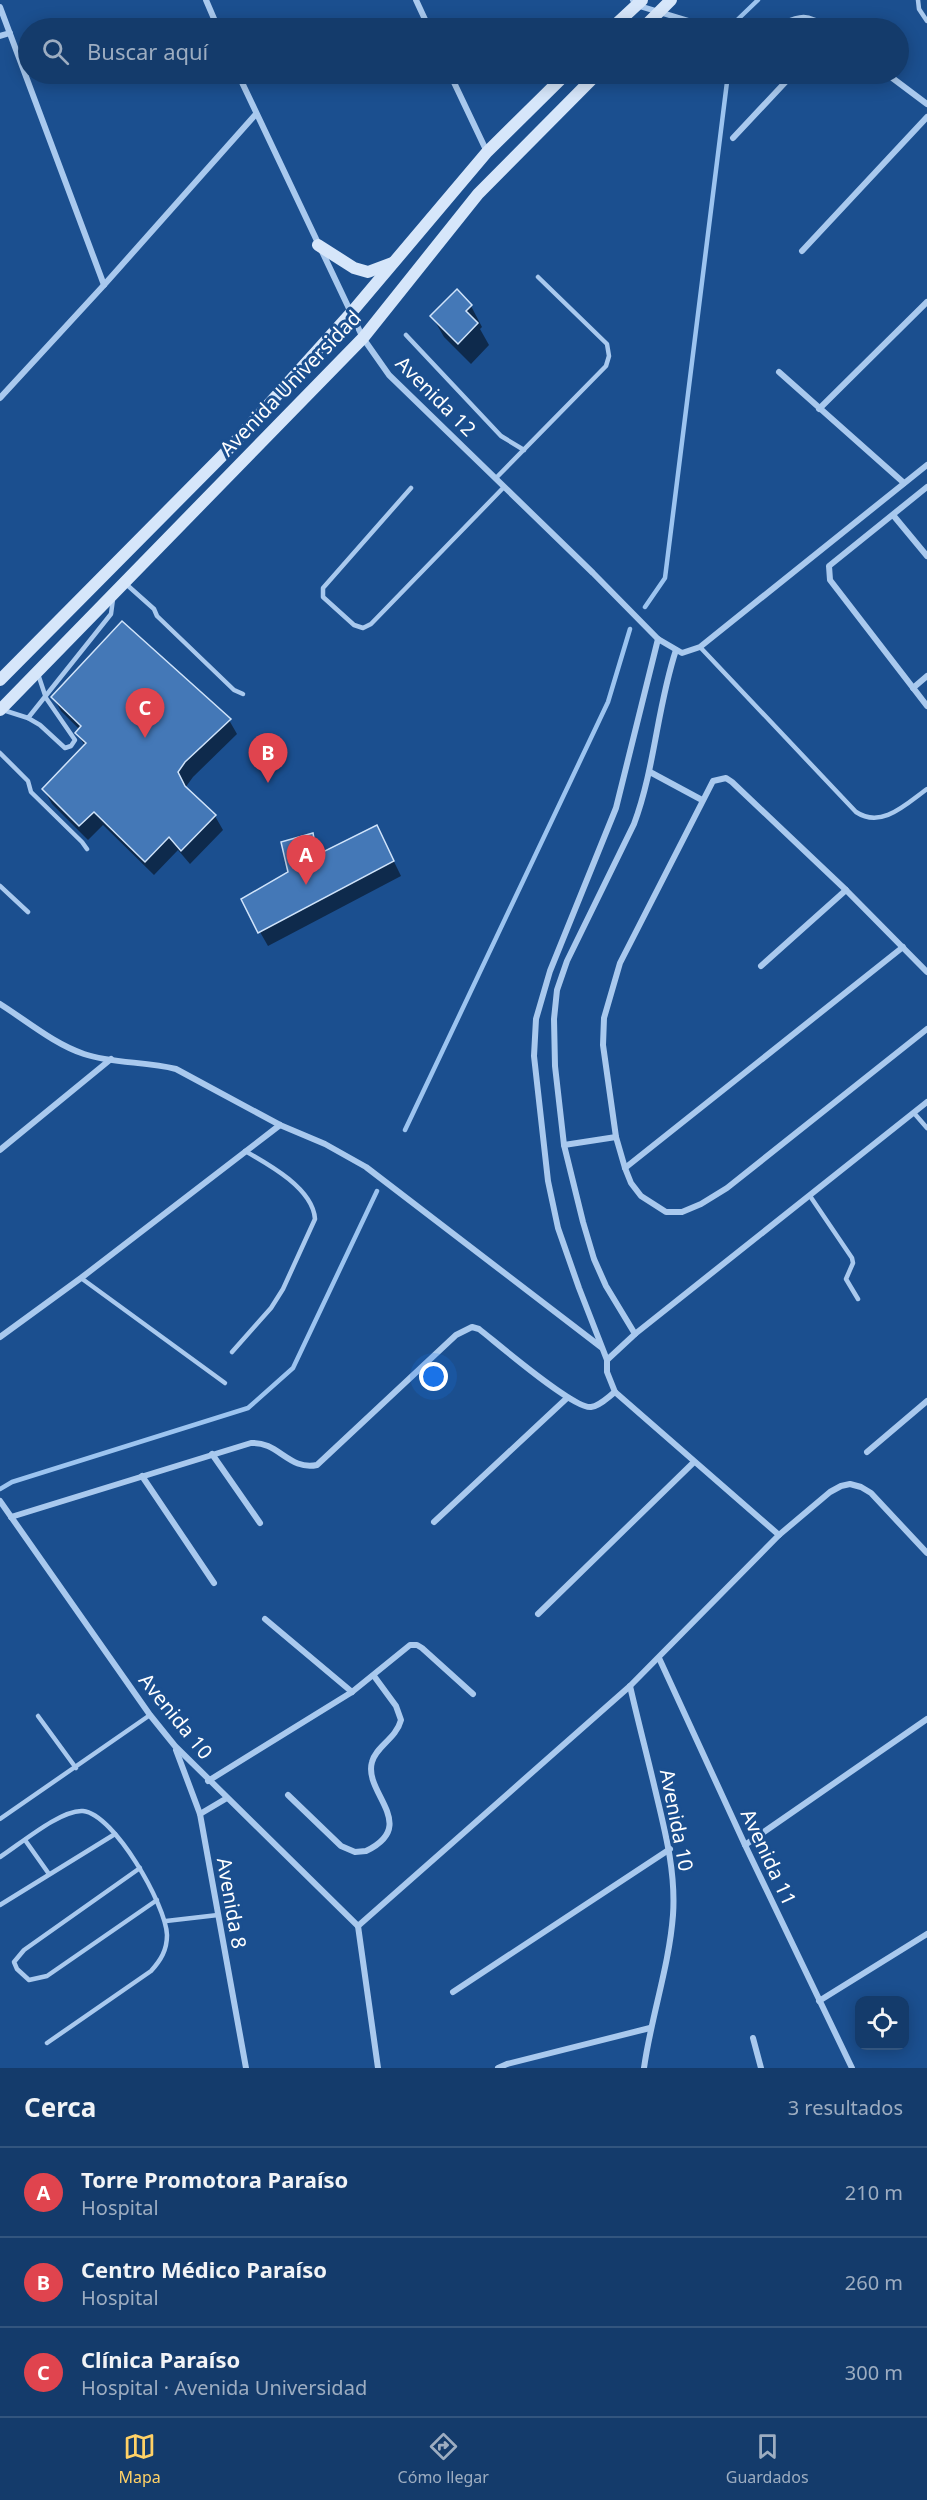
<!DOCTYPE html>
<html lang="es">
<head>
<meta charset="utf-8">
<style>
	body { margin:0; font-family:"Noto Sans",sans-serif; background:#1d4271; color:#f1f3f6 }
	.controls { position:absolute; right:18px; bottom:18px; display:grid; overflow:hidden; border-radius:12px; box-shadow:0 3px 15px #0003 }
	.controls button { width:54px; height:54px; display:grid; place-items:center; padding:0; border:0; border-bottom:2px solid #33557e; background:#143b6b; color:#f1f3f6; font:30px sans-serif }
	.you { position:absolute; left:434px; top:1377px; width:21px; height:21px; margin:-15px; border:4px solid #fff; border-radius:50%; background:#1a73e8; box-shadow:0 0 0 9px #1a73e833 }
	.badge { display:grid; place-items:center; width:39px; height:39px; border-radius:50%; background:#ffd166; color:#fff; font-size:20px; font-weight:700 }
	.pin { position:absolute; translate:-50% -50px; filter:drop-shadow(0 2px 3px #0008) }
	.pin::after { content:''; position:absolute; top:32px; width:21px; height:18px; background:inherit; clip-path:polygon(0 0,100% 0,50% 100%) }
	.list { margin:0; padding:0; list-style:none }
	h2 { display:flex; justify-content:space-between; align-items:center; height:78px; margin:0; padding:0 24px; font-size:26px }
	h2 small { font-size:20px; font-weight:400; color:#9dadc1 }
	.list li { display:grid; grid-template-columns:39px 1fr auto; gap:18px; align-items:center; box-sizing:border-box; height:90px; padding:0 24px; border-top:2px solid #33557e }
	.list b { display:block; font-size:22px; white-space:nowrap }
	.list p { margin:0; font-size:20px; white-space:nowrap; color:#9dadc1 }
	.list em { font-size:20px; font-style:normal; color:#9dadc1 }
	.icon { flex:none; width:33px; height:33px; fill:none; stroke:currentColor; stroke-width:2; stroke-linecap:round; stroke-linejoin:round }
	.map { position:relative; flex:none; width:927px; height:2068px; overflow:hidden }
	.search { position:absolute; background:#143b6b; box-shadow:0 3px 15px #0003; left:18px; right:18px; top:18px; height:66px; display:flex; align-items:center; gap:15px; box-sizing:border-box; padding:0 21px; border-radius:33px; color:#9dadc1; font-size:22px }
	.sheet { height:348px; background:#143b6b }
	nav { display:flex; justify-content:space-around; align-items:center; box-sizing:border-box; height:84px; border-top:2px solid #33557e; background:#143b6b; font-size:16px; color:#9dadc1 }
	nav a { display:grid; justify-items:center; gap:3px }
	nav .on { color:#ffd166 }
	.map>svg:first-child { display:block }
	.shadow { fill:#0007 }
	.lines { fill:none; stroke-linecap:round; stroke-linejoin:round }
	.stream { stroke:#9cc4f0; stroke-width:4.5 }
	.building { fill:#4478b7; stroke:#cfe3fa; stroke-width:1.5 }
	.lane { stroke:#a9c9ee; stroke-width:4.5 }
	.street { stroke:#a9c9ee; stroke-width:6 }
	.secondary { stroke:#d6e6fa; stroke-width:12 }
	.labels { text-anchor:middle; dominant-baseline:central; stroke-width:6; stroke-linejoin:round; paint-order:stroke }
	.street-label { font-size:20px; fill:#fff; stroke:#1b4f8f }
</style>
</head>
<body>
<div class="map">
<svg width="927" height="2068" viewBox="0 0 927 2068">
	<rect width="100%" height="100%" fill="#1b4f8f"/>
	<g class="shadow">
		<path d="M 471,306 L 482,327 L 480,329 L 489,345 L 471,364 L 444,337 L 432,316 Z"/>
		<path d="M 53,697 L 229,720 L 237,734 L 193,777 L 185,788 L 215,816 L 223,830 L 190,864 L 178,850 L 154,875 L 103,825 L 88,840 L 52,804 L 44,790 L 85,746 L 77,733 L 80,730 L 61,711 Z"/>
		<path d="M 377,827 L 401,876 L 268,946 L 260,932 L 289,873 L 312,834 L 321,854 Z"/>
	</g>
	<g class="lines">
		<g class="stream">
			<path d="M 734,28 L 734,23 L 758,0"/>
			<path d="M 645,607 L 665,578 L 728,74"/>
			<path d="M 405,1130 L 608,702 L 630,629"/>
			<path d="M 0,1489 L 12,1482 L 248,1408 L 293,1368 L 377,1191"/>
		</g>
	</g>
	<g class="building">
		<path d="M 457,289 L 472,305 L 466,311 L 478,323 L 458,344 L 430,316 Z"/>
		<path d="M 122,621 L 231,719 L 185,762 L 178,772 L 185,786 L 216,815 L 181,851 L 169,837 L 145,862 L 94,812 L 79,826 L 42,789 L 86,743 L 75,733 L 81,726 L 51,697 Z"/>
		<path d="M 377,825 L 394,861 L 258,933 L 241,899 L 288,872 L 281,842 L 313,833 L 317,855 Z"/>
	</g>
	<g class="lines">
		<g class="lane">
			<path d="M 918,0 L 919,9 L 927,21"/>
			<path d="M 406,335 L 501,436 L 524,450"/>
			<path d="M 496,478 L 606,366 L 609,356 L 607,344 L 538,277"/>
			<path d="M 411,488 L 323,588 L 323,597 L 354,625 L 363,628 L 371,624 L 504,487"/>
			<path d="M 126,584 L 154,609 L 157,616 L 234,690 L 243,694"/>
			<path d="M 700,647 L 856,812 C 882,829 906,804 927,789"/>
			<path d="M 3,710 L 28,718 L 111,614 L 113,599"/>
			<path d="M 28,718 L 40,725 L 65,748 L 71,746 L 75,740 L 46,698 L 38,674"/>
			<path d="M 0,753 L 28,781 L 31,792 L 82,842 L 87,849"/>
			<path d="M 0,886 L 28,912"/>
			<path d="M 914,1113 L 927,1128"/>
			<path d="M 810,1196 L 852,1258 L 853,1263 L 846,1279 L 858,1299"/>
			<path d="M 81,1278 L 225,1383"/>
			<path d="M 232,1352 L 271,1308 L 283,1289 L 315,1219 C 313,1189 270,1165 245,1151"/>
			<path d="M 38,1716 L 76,1768"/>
			<path d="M 0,1819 L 150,1715"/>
			<path d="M 25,1840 L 49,1874"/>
			<path d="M 0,1857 C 19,1845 61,1809 83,1811 C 114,1814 166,1905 167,1935 C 167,1950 161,1960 151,1971 L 47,2043"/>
			<path d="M 140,1868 L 24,1950 L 14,1962 L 17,1969 L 29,1980 L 47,1976 L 157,1900"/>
			<path d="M 0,1905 L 115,1834"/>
			<path d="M 166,1921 L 218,1915"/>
		</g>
		<g class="street">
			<path d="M 206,0 L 218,28"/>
			<path d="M 416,0 L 429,28"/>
			<path d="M 633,0 L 636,5 L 712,28"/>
			<path d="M 0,7 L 104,285"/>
			<path d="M 773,28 C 798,18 803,11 827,28"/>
			<path d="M 0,36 L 10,33"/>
			<path d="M 238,74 L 363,338 L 389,375 L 593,573 L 658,639 L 682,653 L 700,647 L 927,465"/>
			<path d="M 450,74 L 487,152"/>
			<path d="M 887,74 L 927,104"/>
			<path d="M 733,138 L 793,74"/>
			<path d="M 802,251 L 927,117"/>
			<path d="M 779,372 L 904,483"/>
			<path d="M 0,398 L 104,285 L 256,114"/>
			<path d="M 819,409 L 927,302"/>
			<path d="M 927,487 L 829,566 L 830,580 L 927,706"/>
			<path d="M 893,515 L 927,556"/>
			<path d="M 913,688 L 927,676"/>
			<path d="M 650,772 L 702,800"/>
			<path d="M 761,966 L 846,890"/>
			<path d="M 927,972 L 846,890 L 732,782 L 726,778 L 713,781 L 620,963 L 604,1018 L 603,1045 L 616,1137 L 625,1168 L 631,1183 L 641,1196 L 666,1212 L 682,1212 L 701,1204 L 727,1188 L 927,1029"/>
			<path d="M 0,1004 C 27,1021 54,1044 84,1054 C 113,1064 146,1061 176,1069 L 280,1125 L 325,1144 L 366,1167 L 601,1347"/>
			<path d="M 564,1145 L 616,1137"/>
			<path d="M 0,1150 L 111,1059"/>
			<path d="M 625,1168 L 903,947"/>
			<path d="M 635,1334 L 606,1286 L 594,1259 L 583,1222 L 564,1145 L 555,1066 L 554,1019 L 557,990 L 567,961 L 634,824 C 655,768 657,707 676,650"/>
			<path d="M 0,1337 L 81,1278 L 280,1125"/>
			<path d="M 607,1360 L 579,1288 L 558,1228 L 548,1181 L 534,1056 L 536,1019 L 550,971 L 616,808 L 658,639"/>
			<path d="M 867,1452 L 927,1401"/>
			<path d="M 212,1454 L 260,1523"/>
			<path d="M 142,1476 L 214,1583"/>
			<path d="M 0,1501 L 150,1715 L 175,1746 L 358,1926"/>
			<path d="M 11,1517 L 251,1443 C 278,1441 289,1471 317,1465 L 456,1335 L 472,1327 L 479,1329 C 497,1343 573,1409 591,1407 C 600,1406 608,1397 615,1392"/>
			<path d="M 434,1522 L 567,1398"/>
			<path d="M 779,1535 L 615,1392 L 607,1372 L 607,1360 L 635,1334 L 927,1102"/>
			<path d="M 538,1614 L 694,1462"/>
			<path d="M 265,1619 L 352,1692"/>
			<path d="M 659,1658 L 745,1845 L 852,2068"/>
			<path d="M 630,1686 C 638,1721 647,1755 655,1789 C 665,1831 676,1872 673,1915 C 669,1967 651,2017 644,2068"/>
			<path d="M 176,1750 L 200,1814 L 246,2068"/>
			<path d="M 208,1781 L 352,1692 L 410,1645 L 417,1645 L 422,1648 L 473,1694"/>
			<path d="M 288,1795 L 341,1846 L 355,1852 L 366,1851 C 420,1825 363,1793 372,1762 C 376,1746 396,1739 401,1720 L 396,1706 L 374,1676"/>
			<path d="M 200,1814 L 227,1798"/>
			<path d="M 745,1845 L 927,1719"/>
			<path d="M 358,1926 L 630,1686 L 779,1535 L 830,1492 L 841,1486 L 850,1484 L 861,1487 L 871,1493 L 927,1553"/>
			<path d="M 358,1926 L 378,2068"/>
			<path d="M 453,1992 L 670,1849"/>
			<path d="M 819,2001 L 927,1934"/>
			<path d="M 753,2038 L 761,2068"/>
			<path d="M 498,2068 L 507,2064 L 650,2028"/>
		</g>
		<g class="secondary">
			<path d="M 612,28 L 642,0"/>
			<path d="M 643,28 L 671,0"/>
			<path d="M 318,245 L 354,268 L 368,272 L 392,263"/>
			<path d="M 0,680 L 224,454 L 351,313 L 487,152 L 566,74"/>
			<path d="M 0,710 L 363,338 L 478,194 L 597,74"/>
		</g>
	</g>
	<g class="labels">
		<g class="street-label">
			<text transform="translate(290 383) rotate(-46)">Avenida Universidad</text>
			<text transform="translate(436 396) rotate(45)">Avenida 12</text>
			<text transform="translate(176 1716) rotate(51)">Avenida 10</text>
			<text transform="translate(677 1820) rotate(79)">Avenida 10</text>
			<text transform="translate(769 1857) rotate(65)">Avenida 11</text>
			<text transform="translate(232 1903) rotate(80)">Avenida 8</text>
		</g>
	</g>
</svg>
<div class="controls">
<button><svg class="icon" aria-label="locate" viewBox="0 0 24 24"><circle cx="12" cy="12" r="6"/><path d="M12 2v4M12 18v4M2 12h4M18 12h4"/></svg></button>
</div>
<div class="you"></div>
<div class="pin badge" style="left:306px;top:885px;background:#e0444e">A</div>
<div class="pin badge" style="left:268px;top:783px;background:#e0444e">B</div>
<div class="pin badge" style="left:145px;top:738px;background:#e0444e">C</div>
<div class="search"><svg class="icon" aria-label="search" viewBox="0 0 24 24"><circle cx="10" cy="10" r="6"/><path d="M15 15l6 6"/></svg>Buscar aquí</div>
</div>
<section class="sheet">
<h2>Cerca<small>3 resultados</small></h2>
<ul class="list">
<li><span class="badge" style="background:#e0444e">A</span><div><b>Torre Promotora Paraíso</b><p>Hospital</p></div><em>210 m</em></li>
<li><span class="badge" style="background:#e0444e">B</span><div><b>Centro Médico Paraíso</b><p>Hospital</p></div><em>260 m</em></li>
<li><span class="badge" style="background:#e0444e">C</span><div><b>Clínica Paraíso</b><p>Hospital · Avenida Universidad</p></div><em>300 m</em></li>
</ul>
</section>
<nav>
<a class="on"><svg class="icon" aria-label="map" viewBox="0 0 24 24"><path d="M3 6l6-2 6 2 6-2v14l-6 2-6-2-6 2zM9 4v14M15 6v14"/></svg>Mapa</a>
<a><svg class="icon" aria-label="directions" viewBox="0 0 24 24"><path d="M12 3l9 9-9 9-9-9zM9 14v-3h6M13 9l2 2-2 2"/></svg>Cómo llegar</a>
<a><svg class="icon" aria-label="saved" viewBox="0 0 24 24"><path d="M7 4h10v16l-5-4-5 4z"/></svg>Guardados</a>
</nav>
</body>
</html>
